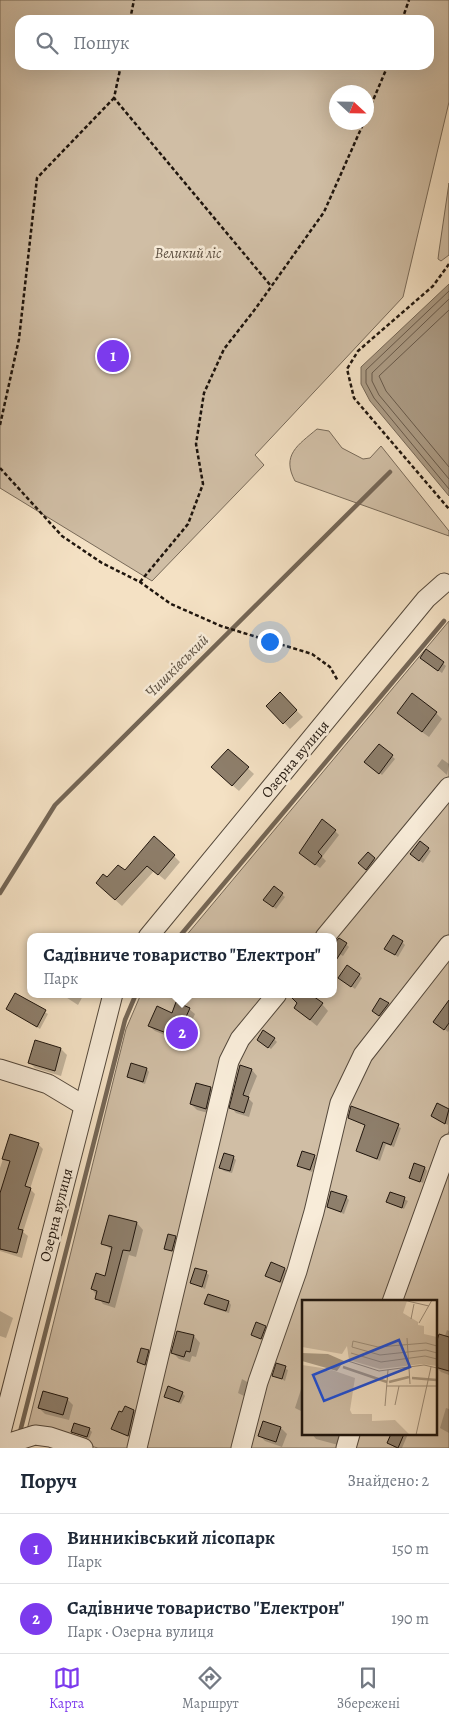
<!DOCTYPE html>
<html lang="uk">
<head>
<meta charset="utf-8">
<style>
	body { margin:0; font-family:Alegreya,serif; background:#f6f6f7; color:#1f2937 }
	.compass { position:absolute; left:329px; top:85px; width:45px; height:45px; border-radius:50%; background:#fff; box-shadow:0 5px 20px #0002; rotate:112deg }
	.you { position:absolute; left:269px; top:641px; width:18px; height:18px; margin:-12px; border:4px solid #fff; border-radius:50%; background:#1a73e8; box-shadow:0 0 0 8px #1a73e833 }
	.badge { display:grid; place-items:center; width:32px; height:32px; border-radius:50%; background:#7c3aed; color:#fff; font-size:16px; font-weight:700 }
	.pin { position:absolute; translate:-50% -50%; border:2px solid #fff; box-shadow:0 1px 5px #0006 }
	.popup { position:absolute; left:27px; top:933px; width:310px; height:65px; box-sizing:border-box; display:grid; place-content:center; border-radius:10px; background:#fff; filter:drop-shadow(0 1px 4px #0005); font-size:16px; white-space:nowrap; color:#747a83 }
	.popup b { font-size:19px; color:#1f2937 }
	.popup::after { content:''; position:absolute; left:50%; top:100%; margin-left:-10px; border:10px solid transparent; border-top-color:#fff }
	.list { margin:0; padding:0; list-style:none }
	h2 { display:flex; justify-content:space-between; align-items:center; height:65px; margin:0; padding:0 20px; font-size:21px }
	h2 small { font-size:16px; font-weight:400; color:#747a83 }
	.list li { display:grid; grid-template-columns:32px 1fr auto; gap:15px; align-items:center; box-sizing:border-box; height:70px; padding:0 20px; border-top:1px solid #e0e1e3 }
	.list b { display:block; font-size:19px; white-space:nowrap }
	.list p { margin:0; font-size:16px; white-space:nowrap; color:#747a83 }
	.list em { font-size:16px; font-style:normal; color:#747a83 }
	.icon { flex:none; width:28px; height:28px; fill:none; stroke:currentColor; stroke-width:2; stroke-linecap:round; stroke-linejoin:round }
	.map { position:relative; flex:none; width:449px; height:1448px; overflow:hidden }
	.search { position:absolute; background:#fff; box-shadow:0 5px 20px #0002; left:15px; right:15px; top:15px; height:55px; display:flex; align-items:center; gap:12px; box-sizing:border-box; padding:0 18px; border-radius:15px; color:#747a83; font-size:19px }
	.sheet { height:205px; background:#fff }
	nav { display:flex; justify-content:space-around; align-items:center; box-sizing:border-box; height:70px; border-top:1px solid #e0e1e3; background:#fff; font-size:14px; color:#747a83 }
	nav a { display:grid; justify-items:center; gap:2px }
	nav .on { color:#7c3aed }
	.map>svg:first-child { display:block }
	.green { fill:#d0bea5; stroke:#786a59; fill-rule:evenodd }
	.water { fill:#ac9c86; stroke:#746656 }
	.shadow { fill:#0003 }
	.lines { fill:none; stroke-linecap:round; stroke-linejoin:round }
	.shore { stroke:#66584a; stroke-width:1 }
	.stream { stroke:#746656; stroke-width:4.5 }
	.building { fill:#8e7f6c; stroke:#1f150d }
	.minor-casing { stroke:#54483b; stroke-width:21 }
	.path { stroke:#1f150d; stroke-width:2.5; stroke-dasharray:4 2.5; stroke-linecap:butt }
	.minor { stroke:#f8ecd9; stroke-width:19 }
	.labels { text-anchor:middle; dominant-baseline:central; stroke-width:5; stroke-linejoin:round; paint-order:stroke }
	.park-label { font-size:15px; font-style:italic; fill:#5d5042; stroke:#f8ecd9 }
	.street-label { font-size:15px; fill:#1f150d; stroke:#f8ecd9 }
	.water-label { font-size:16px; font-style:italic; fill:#5e5243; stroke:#f8ecd9 }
	.inset-river { fill:none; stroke:#ac9c86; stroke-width:2.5 }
	.inset-road { fill:none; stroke:#9f8f7b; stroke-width:1 }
	.view { fill:#1d4ed8; fill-opacity:0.15; stroke:#1d4ed8; stroke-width:2.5 }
	.inset-edge { fill:none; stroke:#1f150d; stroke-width:2.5 }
</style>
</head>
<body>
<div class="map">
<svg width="449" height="1448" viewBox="0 0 449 1448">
	<rect width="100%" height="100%" fill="#f4e1c4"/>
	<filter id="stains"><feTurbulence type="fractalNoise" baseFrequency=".004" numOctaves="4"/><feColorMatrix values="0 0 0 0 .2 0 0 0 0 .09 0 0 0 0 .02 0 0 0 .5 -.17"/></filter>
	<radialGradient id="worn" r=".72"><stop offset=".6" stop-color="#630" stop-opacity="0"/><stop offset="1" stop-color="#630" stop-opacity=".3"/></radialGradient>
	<g class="green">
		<path d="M 0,0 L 449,0 L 449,102 L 403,297 L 255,455 L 264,465 L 152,581 L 0,488 ZM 20,20 L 429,20 L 429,65 L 20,65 ZM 366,92 L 366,122 L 336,122 L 336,92 Z"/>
		<path d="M 449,183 L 449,255 L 441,261 L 438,259 L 439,251 Z"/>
		<path d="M 317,429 L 329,431 L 342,448 L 363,459 L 370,458 L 381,446 L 449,531 L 449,536 L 295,481 C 281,455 298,445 317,429 Z"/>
		<path d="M 449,621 L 449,781 L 319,937 L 185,937 Z"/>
		<path d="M 449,794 L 449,941 L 360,1055 L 238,1448 L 147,1448 L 153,1412 L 238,1055 L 287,994 L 333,994 L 333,937 Z"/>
		<path d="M 449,954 L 449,1131 L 387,1302 L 303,1302 L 303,1434 L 346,1434 L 342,1448 L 245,1448 L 332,1152 L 367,1057 Z"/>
		<path d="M 141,994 L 271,994 L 235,1037 L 132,1448 L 98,1448 L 27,1430 L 126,1029 Z"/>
		<path d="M 449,1155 L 449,1448 L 351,1448 L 355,1434 L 435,1434 L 435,1302 L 397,1302 Z"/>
	</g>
	<path class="water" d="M 449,284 L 449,496 L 370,401 L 361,384 L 361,367 Z"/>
	<g class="shadow">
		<path d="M 427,651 L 446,666 L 442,673 L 424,661 Z"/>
		<path d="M 280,694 L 303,717 L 290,729 L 268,706 Z"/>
		<path d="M 436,713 L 442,719 L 429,737 L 404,719 Z"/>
		<path d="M 379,745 L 395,759 L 382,775 L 369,764 Z"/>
		<path d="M 228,750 L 254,774 L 239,791 L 219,774 Z"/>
		<path d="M 442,759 L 449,764 L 447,775 L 437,766 Z"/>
		<path d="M 335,831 L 339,835 L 322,857 L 326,861 L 320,868 L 305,857 Z"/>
		<path d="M 428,849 L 431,851 L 423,863 L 414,857 Z"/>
		<path d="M 369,854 L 377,862 L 369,872 L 360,863 Z"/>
		<path d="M 174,856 L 180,862 L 165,880 L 154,871 L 122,906 L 104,890 L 107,879 Z"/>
		<path d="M 274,888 L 285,897 L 276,909 L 268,903 Z"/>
		<path d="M 402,942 L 405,945 L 398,957 L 386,949 Z"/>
		<path d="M 346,944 L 349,947 L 343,956 L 335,951 Z"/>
		<path d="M 359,975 L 362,978 L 355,989 L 343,980 Z"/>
		<path d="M 61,994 L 84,994 L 78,1005 Z"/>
		<path d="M 290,994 L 322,1004 L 328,1011 L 317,1026 L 295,1008 L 298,1004 Z"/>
		<path d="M 15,995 L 48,1014 L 40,1029 L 7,1009 Z"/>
		<path d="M 380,999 L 391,1007 L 383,1018 L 376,1014 Z"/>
		<path d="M 189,1009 L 195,1014 L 182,1042 L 155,1031 L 149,1026 Z"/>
		<path d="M 449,1009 L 449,1030 L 448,1032 L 438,1024 Z"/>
		<path d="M 274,1039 L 277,1042 L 271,1049 L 261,1042 Z"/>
		<path d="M 61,1049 L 67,1055 L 61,1076 L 35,1068 L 29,1062 Z"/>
		<path d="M 241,1066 L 252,1070 L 257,1076 L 248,1098 L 253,1103 L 249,1117 L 236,1113 L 231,1107 Z"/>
		<path d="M 147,1069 L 149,1072 L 145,1084 L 128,1077 Z"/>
		<path d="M 211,1088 L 217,1094 L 212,1114 L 197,1110 L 191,1104 Z"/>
		<path d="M 438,1105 L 449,1111 L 448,1125 L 432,1116 Z"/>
		<path d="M 352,1108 L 401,1128 L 394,1147 L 386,1144 L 380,1161 L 357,1151 L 366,1126 L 349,1118 Z"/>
		<path d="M 11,1135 L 38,1144 L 43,1149 L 30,1189 L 35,1194 L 23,1232 L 28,1236 L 22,1258 L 0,1251 L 0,1168 Z"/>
		<path d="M 314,1156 L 317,1159 L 312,1172 L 298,1166 Z"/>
		<path d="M 233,1157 L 236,1160 L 232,1173 L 224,1171 L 221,1168 Z"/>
		<path d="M 425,1168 L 427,1171 L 423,1183 L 410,1177 Z"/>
		<path d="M 391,1193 L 408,1201 L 404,1209 L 388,1202 Z"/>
		<path d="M 346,1197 L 349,1200 L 344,1214 L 328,1207 Z"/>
		<path d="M 110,1216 L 137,1223 L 143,1230 L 136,1257 L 129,1255 L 115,1308 L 103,1304 L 92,1289 L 106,1278 L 113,1251 L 103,1243 Z"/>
		<path d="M 175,1237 L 178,1240 L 175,1253 L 166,1249 Z"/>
		<path d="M 285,1269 L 287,1272 L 282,1284 L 267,1276 Z"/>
		<path d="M 206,1273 L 209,1275 L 205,1289 L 192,1283 Z"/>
		<path d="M 209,1295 L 229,1302 L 231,1305 L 229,1313 L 209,1307 L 206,1304 Z"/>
		<path d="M 0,1311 L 13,1318 L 6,1338 L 0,1336 Z"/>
		<path d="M 265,1327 L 268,1330 L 264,1341 L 253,1335 Z"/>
		<path d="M 447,1330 L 449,1331 L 449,1375 L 441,1372 L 435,1366 Z"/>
		<path d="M 178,1332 L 194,1336 L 200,1343 L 196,1357 L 192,1356 L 190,1362 L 179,1359 L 173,1353 Z"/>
		<path d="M 148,1351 L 151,1354 L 148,1367 L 138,1362 Z"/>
		<path d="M 277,1365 L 288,1370 L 285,1381 L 274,1375 Z"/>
		<path d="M 242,1379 L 249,1383 L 246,1397 L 238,1393 Z"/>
		<path d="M 303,1383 L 303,1412 L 295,1408 Z"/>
		<path d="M 182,1393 L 185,1396 L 181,1404 L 165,1397 Z"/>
		<path d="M 67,1399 L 73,1405 L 69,1420 L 45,1414 L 39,1408 Z"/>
		<path d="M 446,1408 L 449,1409 L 449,1433 L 440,1428 Z"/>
		<path d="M 134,1411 L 137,1414 L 131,1438 L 113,1429 Z"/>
		<path d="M 281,1428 L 287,1434 L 282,1447 L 265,1441 L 259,1435 Z"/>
		<path d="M 89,1429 L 92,1432 L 89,1439 L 72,1432 Z"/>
		<path d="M 312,1434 L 346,1434 L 342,1446 L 316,1439 Z"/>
		<path d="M 392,1434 L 408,1434 L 402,1448 L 396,1448 L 388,1443 Z"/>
	</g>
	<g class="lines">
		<g class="shore">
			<path d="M 449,291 L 366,370 L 366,383 L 374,398 L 449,489"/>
			<path d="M 449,299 L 372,373 L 372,381 L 379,395 L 449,479"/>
			<path d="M 449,310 L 379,376 L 386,391 L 449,467"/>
		</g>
		<g class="stream">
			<path d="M 0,893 L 55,805 L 390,472"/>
			<path d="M 179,937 L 444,621"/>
			<path d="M 20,1432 L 125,1020 L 136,994"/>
		</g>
	</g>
	<g class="building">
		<path d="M 426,649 L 444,662 L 438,671 L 420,658 Z"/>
		<path d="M 280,692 L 297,710 L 283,724 L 266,706 Z"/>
		<path d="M 412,693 L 437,712 L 422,732 L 397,713 Z"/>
		<path d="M 379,744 L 393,755 L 379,774 L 364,762 Z"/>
		<path d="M 228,749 L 249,767 L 232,786 L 211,767 Z"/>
		<path d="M 322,819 L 336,830 L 318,852 L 322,856 L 315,865 L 299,853 Z"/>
		<path d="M 154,836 L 175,855 L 158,875 L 147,866 L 115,900 L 96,883 L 103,874 L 107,877 L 118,865 L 125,870 Z"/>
		<path d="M 420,841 L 429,848 L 419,861 L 410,854 Z"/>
		<path d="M 368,852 L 375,858 L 366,870 L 358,863 Z"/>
		<path d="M 274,886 L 283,893 L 273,907 L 263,900 Z"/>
		<path d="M 393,935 L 403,941 L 395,955 L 384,949 Z"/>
		<path d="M 339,938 L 347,943 L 333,965 L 333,945 Z"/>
		<path d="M 347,965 L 360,974 L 351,987 L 338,978 Z"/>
		<path d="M 15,993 L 46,1010 L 37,1027 L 6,1009 Z"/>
		<path d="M 288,994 L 310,994 L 323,1003 L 310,1020 L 294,1008 L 297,1003 Z"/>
		<path d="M 380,998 L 389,1003 L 379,1016 L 372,1011 Z"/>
		<path d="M 449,1000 L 449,1023 L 444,1030 L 433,1022 Z"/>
		<path d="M 176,1002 L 190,1008 L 177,1037 L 148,1026 L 157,1006 L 172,1013 Z"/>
		<path d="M 263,1030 L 275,1038 L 268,1048 L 257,1040 Z"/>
		<path d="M 35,1040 L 61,1048 L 55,1071 L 28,1063 Z"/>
		<path d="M 131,1063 L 147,1068 L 143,1082 L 127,1077 Z"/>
		<path d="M 240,1065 L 252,1069 L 243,1095 L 249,1097 L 244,1113 L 229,1108 Z"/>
		<path d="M 196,1083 L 211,1087 L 206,1109 L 190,1104 Z"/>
		<path d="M 437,1103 L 449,1109 L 445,1124 L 431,1116 Z"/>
		<path d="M 351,1106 L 399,1124 L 391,1145 L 383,1142 L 377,1159 L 356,1151 L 365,1125 L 348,1118 Z"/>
		<path d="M 10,1134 L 39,1143 L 25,1186 L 31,1188 L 18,1229 L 23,1230 L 17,1253 L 0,1249 L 0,1193 L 10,1161 L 2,1159 Z"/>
		<path d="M 302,1151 L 315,1155 L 310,1170 L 297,1166 Z"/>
		<path d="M 224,1153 L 234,1156 L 230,1171 L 219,1168 Z"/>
		<path d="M 414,1163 L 425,1167 L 420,1182 L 409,1178 Z"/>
		<path d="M 331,1191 L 347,1196 L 341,1212 L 327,1207 Z"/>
		<path d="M 390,1192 L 405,1197 L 402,1208 L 386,1202 Z"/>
		<path d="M 109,1215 L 137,1222 L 130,1251 L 123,1250 L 109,1303 L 95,1299 L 97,1291 L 91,1289 L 96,1273 L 105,1276 L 112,1247 L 101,1244 Z"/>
		<path d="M 168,1234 L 176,1236 L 172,1251 L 164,1249 Z"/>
		<path d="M 271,1262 L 285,1268 L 280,1282 L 265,1276 Z"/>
		<path d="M 195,1268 L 207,1271 L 202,1287 L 190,1283 Z"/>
		<path d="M 208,1294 L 229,1301 L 226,1311 L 204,1304 Z"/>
		<path d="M 256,1322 L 266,1326 L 261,1339 L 251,1335 Z"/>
		<path d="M 177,1331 L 194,1335 L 190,1352 L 186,1351 L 184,1357 L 171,1353 Z"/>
		<path d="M 439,1334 L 449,1337 L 449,1371 L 435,1367 L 435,1347 Z"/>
		<path d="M 141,1348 L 149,1350 L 145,1365 L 137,1362 Z"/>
		<path d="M 276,1363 L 286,1366 L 282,1379 L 272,1376 Z"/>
		<path d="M 168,1386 L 183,1392 L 179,1402 L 164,1397 Z"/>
		<path d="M 43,1391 L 68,1398 L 63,1415 L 38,1408 Z"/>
		<path d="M 125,1406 L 134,1410 L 128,1436 L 111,1429 L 119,1411 L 122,1412 Z"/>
		<path d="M 263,1421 L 281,1427 L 276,1442 L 258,1436 Z"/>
		<path d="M 74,1423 L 90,1428 L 87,1437 L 71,1432 Z"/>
		<path d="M 391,1434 L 404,1434 L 398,1448 L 387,1443 Z"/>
	</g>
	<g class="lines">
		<defs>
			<g id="minor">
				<path d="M 148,937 L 426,599 L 444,583"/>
				<path d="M 325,937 L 449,787"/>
				<path d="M 0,1069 L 48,1084 L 83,1105"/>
				<path d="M 392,1302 L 449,1144"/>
				<path d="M 0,1436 L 113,994"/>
				<path d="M 0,1446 L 35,1435 L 50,1437 L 83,1448"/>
				<path d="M 137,1448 L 229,1061 L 240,1039 L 277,994"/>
				<path d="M 241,1448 L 258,1382 L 297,1271 L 314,1212 L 340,1103 L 363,1055 L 449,945"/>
				<path d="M 346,1448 L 350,1434"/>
			</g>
		</defs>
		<use href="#minor" class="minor-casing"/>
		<g class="path">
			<path d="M 130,20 L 134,0"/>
			<path d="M 402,20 L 409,0"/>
			<path d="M 121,65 L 114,98 L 271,286"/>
			<path d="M 366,117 L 388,65"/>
			<path d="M 449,264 L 433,286 L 358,351 L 347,369 L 354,398 L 449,509"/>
			<path d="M 0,425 L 19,339 L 37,178 L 114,98"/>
			<path d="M 0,468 L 62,536 L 102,563 L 140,582 L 171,604 L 221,626 L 312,654 L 330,667 L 338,681"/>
			<path d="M 140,582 L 188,524 L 203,484 L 196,444 L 204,393 L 224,349 L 256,308 L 324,212 L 364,122"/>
		</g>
		<use href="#minor" class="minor"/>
	</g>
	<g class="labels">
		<g class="park-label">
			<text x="188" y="253">Великий ліс</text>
		</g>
		<g class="street-label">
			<text transform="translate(295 759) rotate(-50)">Озерна вулиця</text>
			<text transform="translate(56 1215) rotate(-76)">Озерна вулиця</text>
		</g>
		<g class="water-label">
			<text transform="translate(177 666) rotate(-45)">Чишківський</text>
		</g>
	</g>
	<g transform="translate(302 1300)">
		<rect width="135" height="135" fill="#f4e1c4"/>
		<path d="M 0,0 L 105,1 L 101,13 L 116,22 L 116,25 L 122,26 L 122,34 L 135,37 L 135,66 L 120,64 L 78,69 L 47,60 L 45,46 L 40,54 L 0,47 ZM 0,65 L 27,69 L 17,72 L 30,70 L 53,78 L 48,110 L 50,114 L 70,114 L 70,121 L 93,120 L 108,135 L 0,135 Z" fill="#d0bea5"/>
		<path d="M 0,53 L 26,54 L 42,61 L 35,71 L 0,61 Z" fill="#ac9c86"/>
		<path class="inset-river" d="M 41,67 L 85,82M 110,78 L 135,80M 87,82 L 107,77"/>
		<path class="inset-road" d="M 101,0 L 127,6M 109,19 L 112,4M 117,23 L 130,0M 105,38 L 108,84M 135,46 L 124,43 L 76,47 L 51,41 L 50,47 L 78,55 L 124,50 L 135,53M 49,53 L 79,62 L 123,56 L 135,59M 46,61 L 77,71 L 122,65 L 135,68M 85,86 L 135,86M 93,105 L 97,86M 83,106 L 86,70M 114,135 L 129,67"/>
		<path class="view" d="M 97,40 L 108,67 L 22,101 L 11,75 Z"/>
		<rect width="135" height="135" class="inset-edge"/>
	</g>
	<rect width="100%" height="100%" filter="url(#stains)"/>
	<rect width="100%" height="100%" fill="url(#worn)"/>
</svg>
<svg class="compass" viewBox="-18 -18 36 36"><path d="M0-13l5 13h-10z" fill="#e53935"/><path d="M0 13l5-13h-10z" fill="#747a83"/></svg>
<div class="you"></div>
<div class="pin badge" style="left:113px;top:356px">1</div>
<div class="pin badge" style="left:182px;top:1033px">2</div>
<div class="popup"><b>Садівниче товариство &quot;Електрон&quot;</b>Парк</div>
<div class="search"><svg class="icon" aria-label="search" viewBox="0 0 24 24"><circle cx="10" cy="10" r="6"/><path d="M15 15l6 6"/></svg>Пошук</div>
</div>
<section class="sheet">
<h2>Поруч<small>Знайдено: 2</small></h2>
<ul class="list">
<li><span class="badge">1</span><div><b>Винниківський лісопарк</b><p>Парк</p></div><em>150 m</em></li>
<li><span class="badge">2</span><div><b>Садівниче товариство &quot;Електрон&quot;</b><p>Парк · Озерна вулиця</p></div><em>190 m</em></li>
</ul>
</section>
<nav>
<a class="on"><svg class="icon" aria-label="map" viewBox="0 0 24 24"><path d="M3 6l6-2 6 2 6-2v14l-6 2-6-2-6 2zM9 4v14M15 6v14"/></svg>Карта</a>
<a><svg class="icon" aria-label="directions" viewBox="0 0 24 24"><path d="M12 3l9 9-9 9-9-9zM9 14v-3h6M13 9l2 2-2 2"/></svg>Маршрут</a>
<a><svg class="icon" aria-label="saved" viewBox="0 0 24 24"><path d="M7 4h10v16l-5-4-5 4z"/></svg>Збережені</a>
</nav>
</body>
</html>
